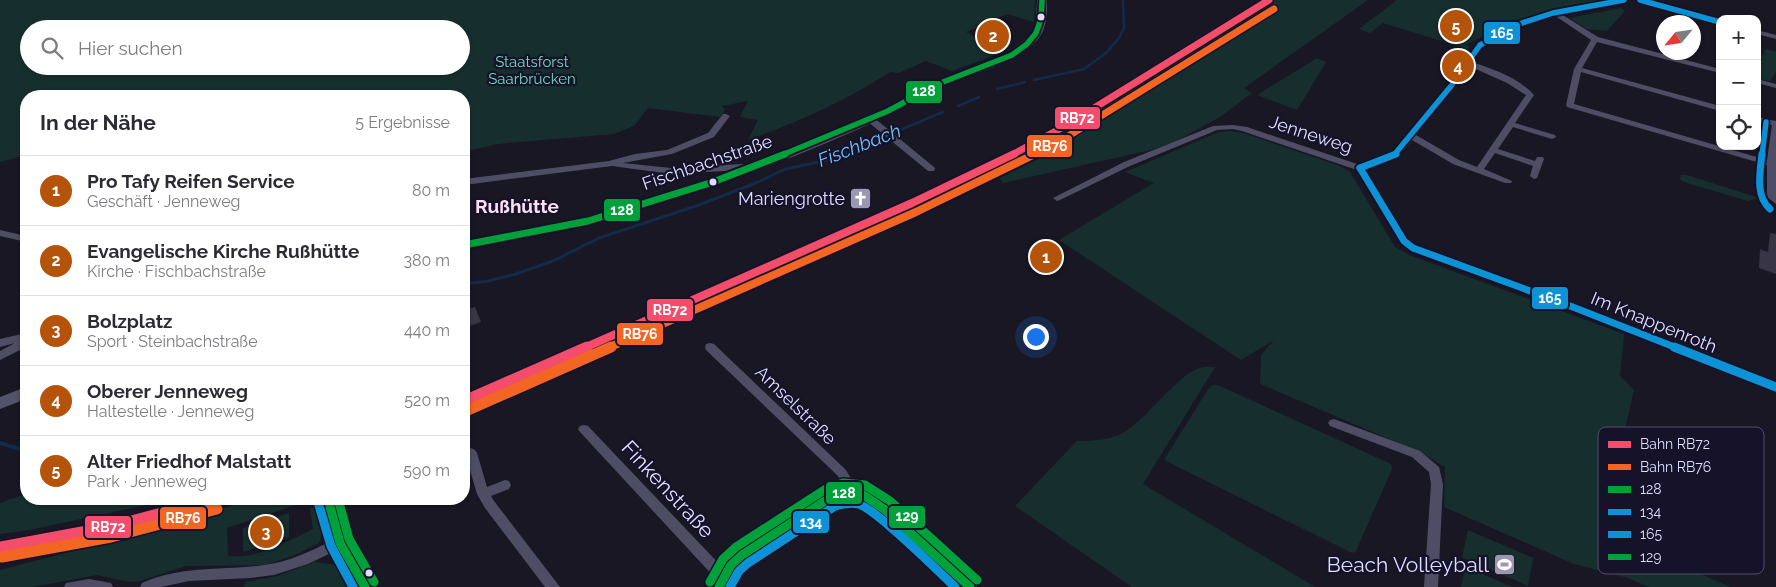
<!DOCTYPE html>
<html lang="de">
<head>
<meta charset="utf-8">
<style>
	body { margin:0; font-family:Raleway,sans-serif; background:#f7f7f7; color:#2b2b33 }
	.controls { position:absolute; right:15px; top:15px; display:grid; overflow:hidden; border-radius:10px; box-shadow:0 1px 4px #0004 }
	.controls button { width:45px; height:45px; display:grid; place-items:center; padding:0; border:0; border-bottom:1px solid #e1e1e2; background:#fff; color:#2b2b33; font:25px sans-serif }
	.compass { position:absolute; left:1656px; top:15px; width:45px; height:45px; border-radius:50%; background:#fff; box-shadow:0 1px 4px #0004; rotate:241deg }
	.you { position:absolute; left:1035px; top:336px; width:18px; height:18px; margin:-12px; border:4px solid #fff; border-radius:50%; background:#1a73e8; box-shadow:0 0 0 8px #1a73e833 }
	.badge { display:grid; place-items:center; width:32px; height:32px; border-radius:50%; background:#b45309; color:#fff; font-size:16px; font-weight:700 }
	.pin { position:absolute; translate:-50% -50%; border:2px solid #fff; box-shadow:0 1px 5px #0006 }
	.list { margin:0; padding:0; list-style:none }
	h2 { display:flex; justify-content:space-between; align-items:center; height:65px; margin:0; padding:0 20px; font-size:21px }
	h2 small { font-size:16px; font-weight:400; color:#7c7c81 }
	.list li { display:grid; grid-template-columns:32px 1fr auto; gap:15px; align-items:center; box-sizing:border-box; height:70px; padding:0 20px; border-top:1px solid #e1e1e2 }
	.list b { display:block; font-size:19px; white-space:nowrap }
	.list p { margin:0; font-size:16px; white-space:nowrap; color:#7c7c81 }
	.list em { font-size:16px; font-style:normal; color:#7c7c81 }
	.icon { flex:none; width:28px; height:28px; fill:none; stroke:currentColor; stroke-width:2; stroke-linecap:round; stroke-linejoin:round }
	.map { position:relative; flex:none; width:1776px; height:587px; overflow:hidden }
	.search { position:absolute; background:#fff; box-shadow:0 1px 4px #0004; left:20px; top:20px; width:450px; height:55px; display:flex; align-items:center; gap:12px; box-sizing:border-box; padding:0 18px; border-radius:28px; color:#7c7c81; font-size:19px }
	.panel { position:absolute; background:#fff; box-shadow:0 1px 4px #0004; left:20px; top:90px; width:450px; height:415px; border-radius:20px }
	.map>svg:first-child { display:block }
	.green { fill:#162f2e; fill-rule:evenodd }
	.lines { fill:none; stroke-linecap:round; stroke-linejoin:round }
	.stream-far2 { stroke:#142a49; stroke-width:2.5 }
	.stream-far1 { stroke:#142a49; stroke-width:3 }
	.stream { stroke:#142a49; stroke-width:4 }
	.building { fill:#383645 }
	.minor { fill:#4e4d64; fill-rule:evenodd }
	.secondary { fill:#52526a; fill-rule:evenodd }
	.bus-1-far2-casing { stroke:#151229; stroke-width:9 }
	.bus-1-far1-casing { stroke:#151229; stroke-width:11 }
	.bus-1-casing { stroke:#151229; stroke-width:12 }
	.bus-2-far2-casing { stroke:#151229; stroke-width:9 }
	.bus-2-far1-casing { stroke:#151229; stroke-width:11 }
	.bus-2-casing { stroke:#151229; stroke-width:12 }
	.bus-3-far2-casing { stroke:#151229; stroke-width:9 }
	.bus-3-far1-casing { stroke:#151229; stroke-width:11 }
	.bus-3-casing { stroke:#151229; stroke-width:12 }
	.bus-4-casing { stroke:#151229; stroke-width:12 }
	.bus-1-far2 { stroke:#00a13a; stroke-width:5.5 }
	.bus-1-far1 { stroke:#00a13a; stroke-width:7 }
	.bus-1 { stroke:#00a13a; stroke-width:9 }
	.bus-2-far2 { stroke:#0d92d6; stroke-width:5.5 }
	.bus-2-far1 { stroke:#0d92d6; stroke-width:7 }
	.bus-2 { stroke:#0d92d6; stroke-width:9 }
	.bus-3-far2 { stroke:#0d92d6; stroke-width:5.5 }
	.bus-3-far1 { stroke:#0d92d6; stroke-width:7 }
	.bus-3 { stroke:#0d92d6; stroke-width:9 }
	.bus-4 { stroke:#00a13a; stroke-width:9 }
	.rail-1-far2-casing { stroke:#151229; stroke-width:10 }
	.rail-1-far1-casing { stroke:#151229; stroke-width:12 }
	.rail-1-casing { stroke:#151229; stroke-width:14 }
	.rail-2-far2-casing { stroke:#151229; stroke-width:10 }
	.rail-2-far1-casing { stroke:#151229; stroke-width:12 }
	.rail-2-casing { stroke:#151229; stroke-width:14 }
	.rail-1-far2 { stroke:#f44d6c; stroke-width:7 }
	.rail-1-far1 { stroke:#f44d6c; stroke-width:8 }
	.rail-1 { stroke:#f44d6c; stroke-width:11 }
	.rail-2-far2 { stroke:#f26522; stroke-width:7 }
	.rail-2-far1 { stroke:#f26522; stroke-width:8 }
	.rail-2 { stroke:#f26522; stroke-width:11 }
	.bus-dot { fill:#dfddfd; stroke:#151229; stroke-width:2 }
	.labels { text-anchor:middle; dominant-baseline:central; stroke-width:4.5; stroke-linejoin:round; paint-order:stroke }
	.far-park-label { font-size:15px; fill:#6cdab9; stroke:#151229 }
	.street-label { font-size:18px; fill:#dfddfd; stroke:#151229 }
	.poi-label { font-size:18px; fill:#dfddfd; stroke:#151229; text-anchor:end }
	.water-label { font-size:19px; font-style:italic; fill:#71c0f6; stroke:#151229 }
	.neighbourhood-label { font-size:19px; font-weight:bold; fill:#fddff4; stroke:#151229 }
	.near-street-label { font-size:21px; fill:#dfddfd; stroke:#151229 }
	.near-poi-label { font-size:21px; fill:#dfddfd; stroke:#151229; text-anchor:end }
	.key { fill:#151229; stroke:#524f69; stroke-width:1 }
	.key-label { font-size:14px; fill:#dfddfd }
	.line-badge { stroke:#151229; stroke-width:2 }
	.badge-label { font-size:14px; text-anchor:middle; font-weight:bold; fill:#fff }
</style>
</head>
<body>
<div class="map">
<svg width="1776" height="587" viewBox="0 0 1776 587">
	<rect width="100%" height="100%" fill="#191724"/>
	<g class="green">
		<path d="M 0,0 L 1035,0 L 1034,22 L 1007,14 L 966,32 L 1003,52 L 952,71 L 926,61 L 898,73 L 890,72 C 846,101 798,122 748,140 L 758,120 L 740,117 L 748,101 L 722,106 L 725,110 L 720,117 L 648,108 L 634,126 L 614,134 L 497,144 L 464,152 L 464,96 L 26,96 L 26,155 L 0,162 ZM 29,29 L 461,29 L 461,66 L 29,66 Z"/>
		<path d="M 1273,0 L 1368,0 L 1244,88 L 1252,93 L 1220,117 L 1176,141 L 1151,150 L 1003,183 L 993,169 L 1076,123 Z"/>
		<path d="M 1397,0 L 1601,0 C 1552,10 1511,20 1466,45 L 1470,46 L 1464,56 L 1462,55 L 1463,53 L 1462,52 L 1464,48 L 1383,23 L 1370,33 L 1359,29 Z"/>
		<path d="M 1621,8 L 1625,11 L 1607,31 L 1587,29 L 1570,18 Z"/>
		<path d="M 1766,49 L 1776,52 L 1776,72 L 1770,81 L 1762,80 L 1757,63 L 1762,64 L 1757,61 L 1763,54 L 1768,55 L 1763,53 Z"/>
		<path d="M 1317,58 L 1326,62 L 1297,110 L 1257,95 Z"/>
		<path d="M 1231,131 L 1243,133 L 1340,166 L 1350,172 L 1395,247 L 1409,255 L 1624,334 L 1620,376 L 1634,390 L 1601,532 L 1731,587 L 1649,587 L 1628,578 L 1574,564 L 1444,507 L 1445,467 L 1422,453 L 1260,384 L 1261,355 L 1274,340 L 1241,360 L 1059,240 L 1154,183 L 1125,172 L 1219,132 Z"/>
		<path d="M 1681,175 L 1687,175 L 1759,198 L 1748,201 L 1684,182 L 1680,179 Z"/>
		<path d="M 1215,367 L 1143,484 L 1315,587 L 1132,587 L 1015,506 L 1077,441 C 1096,441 1114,440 1129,429 C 1148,416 1180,373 1200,368 C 1204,366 1211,367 1215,367 Z"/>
		<path d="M 1213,385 L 1220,386 L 1391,464 L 1392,469 L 1355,553 L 1350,552 L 1164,460 L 1208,389 Z"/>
		<path d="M 26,494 L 26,499 L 175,499 L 29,530 L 0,534 L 0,503 Z"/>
		<path d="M 255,499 L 305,499 L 290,507 L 227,528 L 228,556 C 259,559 285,542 313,529 L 310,509 L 317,506 L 323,531 L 319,543 L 297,554 L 266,565 L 186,566 L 137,582 L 124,581 L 97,575 L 32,587 L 0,587 L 0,570 L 116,540 Z"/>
		<path d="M 289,513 L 289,537 L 243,552 L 243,528 Z"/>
		<path d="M 1468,530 L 1533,558 L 1528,586 L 1462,557 Z"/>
		<path d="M 315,562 L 335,565 L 349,587 L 244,587 L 245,582 L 277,576 Z"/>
		<path d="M 1465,567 L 1513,587 L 1461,587 Z"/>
	</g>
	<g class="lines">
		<g class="stream-far2">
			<path d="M 1034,80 L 1084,69 L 1106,53 L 1119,38 L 1124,28 L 1123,0"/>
			<path d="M 997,89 L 1025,82"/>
			<path d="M 958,106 L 979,97"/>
			<path d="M 840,155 L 943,112"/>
		</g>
		<path class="stream-far1" d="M 464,284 L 488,281 L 516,274 L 553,261 L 599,238 L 696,206 L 756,183 L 785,169 L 829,160 L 843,154"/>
		<path class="stream" d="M 0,443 L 26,451"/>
	</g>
	<g class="building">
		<path d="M 990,29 L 1011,42 L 1008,48 L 983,36 L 984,35 L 981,33 Z"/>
		<path d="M 933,93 L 943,98 L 931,105 L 921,99 Z"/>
		<path d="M 1770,233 L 1776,234 L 1776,274 L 1759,268 L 1760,249 L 1768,252 Z"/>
		<path d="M 475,307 L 481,322 L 464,328 L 464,310 Z"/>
	</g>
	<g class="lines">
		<g class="minor">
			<path d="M 1613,0 L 1627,0 L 1624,2 L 1561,14 L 1598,37 L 1720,69 L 1720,73 L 1597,42 L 1582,68 L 1720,106 L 1720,111 L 1581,72 L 1574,104 L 1767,160 L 1772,125 L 1757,122 L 1757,117 L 1776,121 L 1776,204 L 1767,197 L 1767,165 L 1567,107 L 1566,105 L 1574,69 L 1591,40 L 1554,15 L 1525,25 L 1483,47 L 1472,62 C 1493,69 1519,78 1534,95 L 1515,123 L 1555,135 L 1556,137 L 1552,139 L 1513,127 L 1498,149 L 1535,161 L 1537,157 L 1543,157 L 1544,159 L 1537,178 L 1534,179 L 1530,176 L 1533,166 L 1495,153 L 1484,169 L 1512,181 L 1511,183 L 1505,183 L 1453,164 L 1412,140 C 1398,159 1387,162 1365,169 L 1407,239 L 1416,246 L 1559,298 L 1776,383 L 1776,391 L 1551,302 L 1410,250 L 1401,243 L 1357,170 L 1242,131 L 1233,129 L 1217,130 L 1130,166 L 1060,200 L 1057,201 L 1053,198 L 1124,162 L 1213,126 L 1233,125 L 1247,127 L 1360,165 C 1374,161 1387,157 1398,147 L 1448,84 L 1477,43 L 1519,21 L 1551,12 ZM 1469,66 L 1507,83 L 1526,95 L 1477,167 L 1459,160 L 1416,135 Z"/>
			<path d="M 1637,0 L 1648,0 L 1720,20 L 1720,24 Z"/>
			<path d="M 1757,30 L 1776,35 L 1776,39 L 1757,34 Z"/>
			<path d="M 1757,79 L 1776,84 L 1776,88 L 1757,83 Z"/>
			<path d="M 723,114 L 726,114 L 730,116 L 714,137 L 672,154 L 623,163 L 671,168 L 742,164 L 753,167 L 754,169 L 753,171 L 742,170 L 671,174 L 612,166 L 464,185 L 464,179 L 609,161 L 635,154 L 667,150 L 708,133 Z"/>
			<path d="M 867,117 L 873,117 L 934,167 L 935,169 L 934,171 L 928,171 L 867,121 Z"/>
			<path d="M 0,230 L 26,236 L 26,242 L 0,236 Z"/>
			<path d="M 26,333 L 26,347 L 0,360 L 0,351 L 15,343 L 0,347 L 0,339 Z"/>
			<path d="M 710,343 L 714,344 L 846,470 L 857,489 C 879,490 954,564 975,583 L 977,587 L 961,587 C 944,571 875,502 858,499 C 850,497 842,498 835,501 L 747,559 L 736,569 L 726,587 L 712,587 L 716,579 L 580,432 L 578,429 L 580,426 L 584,425 L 588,426 L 723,568 L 726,561 L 737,551 L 827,493 L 844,488 L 838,476 L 706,350 L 705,347 L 706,344 Z"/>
			<path d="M 1334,419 L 1420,451 L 1439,467 L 1443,484 L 1438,587 L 1424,587 L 1431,484 L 1429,472 L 1412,457 L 1330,426 L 1328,423 L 1330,420 Z"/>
			<path d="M 471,448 L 475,450 L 477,453 L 487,487 L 505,480 L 509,481 L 511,485 L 509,489 L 491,496 L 494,501 L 560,587 L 545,587 L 485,508 L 477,494 L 465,453 L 467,450 Z"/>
			<path d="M 322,499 L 334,499 L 346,542 L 372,587 L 358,587 L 337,550 L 308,564 L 274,575 L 250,578 L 189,581 L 161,587 L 140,587 L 142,583 C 183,565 221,571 264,565 C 289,562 311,551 333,540 Z"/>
			<path d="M 89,579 L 111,583 L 113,587 L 64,587 L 66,583 Z"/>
		</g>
		<g class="secondary">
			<path d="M 1037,0 L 1047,0 C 1047,15 1047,31 1035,42 C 1010,68 972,72 940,87 C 923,95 908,106 891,114 C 755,178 612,225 464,249 L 464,241 L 570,221 L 637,203 L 709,180 L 815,139 L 884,109 L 934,82 L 1008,53 L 1032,34 L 1036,21 Z"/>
			<path d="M 26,387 L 26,399 L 0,409 L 0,397 Z"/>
		</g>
		<defs>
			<path id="bus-1-far2" d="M 782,155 L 888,111 L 938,84 L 1012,55 L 1027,44 L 1036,33 L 1041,19 L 1042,0"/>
			<path id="bus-1-far1" d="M 464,245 L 588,221 L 713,182 L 785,154"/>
			<g id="bus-1">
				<path d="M 328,499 L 340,543 L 365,587"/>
				<path d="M 719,587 L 731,565 L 742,555 L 831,497 L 843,493 L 862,494 L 884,509 L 970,587"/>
			</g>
			<path id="bus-2-far2" d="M 1762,155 L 1766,122"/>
			<path id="bus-2-far1" d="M 1762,154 C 1760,172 1755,196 1770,209"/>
			<g id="bus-2">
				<path d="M 318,502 L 331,546 L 353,587"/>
				<path d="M 730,587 L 739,571 L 748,563 L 835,506 C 842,504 850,502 858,504 C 875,508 938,571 955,587"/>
			</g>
			<g id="bus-3-far2">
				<path d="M 1640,0 L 1720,22"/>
				<path d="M 1394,155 L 1451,86 L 1480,45 L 1522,23 L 1553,13 L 1624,0"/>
			</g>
			<g id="bus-3-far1">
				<path d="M 1360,168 L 1404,241 L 1413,248 L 1555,300 L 1677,348"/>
				<path d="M 1360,168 L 1396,154"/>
			</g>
			<path id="bus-3" d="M 1674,347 L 1776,387"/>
			<g id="bus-4">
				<path d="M 338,499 L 349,539 L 374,582"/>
				<path d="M 710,582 L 723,559 L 736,547 L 826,489 L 843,483 L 865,485 L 890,501 L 977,580"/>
			</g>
		</defs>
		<use href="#bus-1-far2" class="bus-1-far2-casing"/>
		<use href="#bus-1-far1" class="bus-1-far1-casing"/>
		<use href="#bus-1" class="bus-1-casing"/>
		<use href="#bus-2-far2" class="bus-2-far2-casing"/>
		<use href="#bus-2-far1" class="bus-2-far1-casing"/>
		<use href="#bus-2" class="bus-2-casing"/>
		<use href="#bus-3-far2" class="bus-3-far2-casing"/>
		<use href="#bus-3-far1" class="bus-3-far1-casing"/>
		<use href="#bus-3" class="bus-3-casing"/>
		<use href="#bus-4" class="bus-4-casing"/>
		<use href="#bus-1-far2" class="bus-1-far2"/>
		<use href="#bus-1-far1" class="bus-1-far1"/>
		<use href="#bus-1" class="bus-1"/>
		<use href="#bus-2-far2" class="bus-2-far2"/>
		<use href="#bus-2-far1" class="bus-2-far1"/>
		<use href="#bus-2" class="bus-2"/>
		<use href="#bus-3-far2" class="bus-3-far2"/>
		<use href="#bus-3-far1" class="bus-3-far1"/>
		<use href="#bus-3" class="bus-3"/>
		<use href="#bus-4" class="bus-4"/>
		<defs>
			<path id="rail-1-far2" d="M 1012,155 L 1065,126 L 1269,0"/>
			<path id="rail-1-far1" d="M 584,348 L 912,203 L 1014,154"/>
			<g id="rail-1">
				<path d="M 464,401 L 587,347"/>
				<path d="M 0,547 L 109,527 L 214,499"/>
			</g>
			<path id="rail-2-far2" d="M 1032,155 L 1070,135 L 1274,9"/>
			<path id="rail-2-far1" d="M 608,348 L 916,212 L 1035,154"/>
			<g id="rail-2">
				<path d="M 468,410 L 611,347"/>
				<path d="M 2,557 L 111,537 L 217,509"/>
			</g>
		</defs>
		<use href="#rail-1-far2" class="rail-1-far2-casing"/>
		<use href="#rail-1-far1" class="rail-1-far1-casing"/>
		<use href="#rail-1" class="rail-1-casing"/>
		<use href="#rail-2-far2" class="rail-2-far2-casing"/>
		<use href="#rail-2-far1" class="rail-2-far1-casing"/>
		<use href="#rail-2" class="rail-2-casing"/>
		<use href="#rail-1-far2" class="rail-1-far2"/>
		<use href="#rail-1-far1" class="rail-1-far1"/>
		<use href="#rail-1" class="rail-1"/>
		<use href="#rail-2-far2" class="rail-2-far2"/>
		<use href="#rail-2-far1" class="rail-2-far1"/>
		<use href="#rail-2" class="rail-2"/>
	</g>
	<defs>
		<symbol id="church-square" viewBox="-11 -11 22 22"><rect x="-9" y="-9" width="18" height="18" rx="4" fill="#9a98b1" stroke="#151229"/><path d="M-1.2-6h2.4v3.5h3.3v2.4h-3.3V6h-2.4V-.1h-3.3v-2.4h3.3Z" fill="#fff"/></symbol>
		<symbol id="stadium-square" viewBox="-11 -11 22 22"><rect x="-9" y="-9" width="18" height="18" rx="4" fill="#9a98b1" stroke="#151229"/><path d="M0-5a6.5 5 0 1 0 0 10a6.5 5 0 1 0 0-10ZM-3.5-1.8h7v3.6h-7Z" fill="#fff"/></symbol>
	</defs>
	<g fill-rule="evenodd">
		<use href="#church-square" x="848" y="186" width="25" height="25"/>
		<use href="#stadium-square" x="1492" y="552" width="25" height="25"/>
	</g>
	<g class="bus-dot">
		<circle cx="1041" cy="17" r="4.5"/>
		<circle cx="713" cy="182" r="4.5"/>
		<circle cx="369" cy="573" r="4.5"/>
	</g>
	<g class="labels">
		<g class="far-park-label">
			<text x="532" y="62">Staatsforst<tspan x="532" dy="17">Saarbrücken</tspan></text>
		</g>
		<g class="street-label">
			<text transform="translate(1311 134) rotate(18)">Jenneweg</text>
			<text transform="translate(707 162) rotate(-19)">Fischbachstraße</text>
			<text transform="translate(1654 322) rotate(22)">Im Knappenroth</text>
			<text transform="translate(796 405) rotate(44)">Amselstraße</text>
		</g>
		<g class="poi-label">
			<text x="845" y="198">Mariengrotte</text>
		</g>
		<g class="water-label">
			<text transform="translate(859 145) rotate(-21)">Fischbach</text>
		</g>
		<g class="neighbourhood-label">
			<text x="517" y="206">Rußhütte</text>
		</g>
		<g class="near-street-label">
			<text transform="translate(668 489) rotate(47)">Finkenstraße</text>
		</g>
		<g class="near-poi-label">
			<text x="1489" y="564">Beach Volleyball</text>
		</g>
	</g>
	<rect x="1598" y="427" width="166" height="147" rx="8" class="key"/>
	<rect x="1608" y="441" width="23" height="7" fill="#f44d6c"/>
	<rect x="1608" y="464" width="23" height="6" fill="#f26522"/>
	<rect x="1608" y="486" width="23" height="7" fill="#00a13a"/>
	<rect x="1608" y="509" width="23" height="6" fill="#0d92d6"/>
	<rect x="1608" y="531" width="23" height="7" fill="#0d92d6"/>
	<rect x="1608" y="554" width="23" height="6" fill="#00a13a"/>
	<g class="key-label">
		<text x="1640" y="449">Bahn RB72</text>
		<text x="1640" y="472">Bahn RB76</text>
		<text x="1640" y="494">128</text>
		<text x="1640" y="517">134</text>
		<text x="1640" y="539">165</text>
		<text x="1640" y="562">129</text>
	</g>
	<g class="line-badge">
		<rect x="1483" y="21" width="38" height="24" rx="5" fill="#0d92d6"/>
		<rect x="905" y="80" width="38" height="24" rx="5" fill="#00a13a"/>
		<rect x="1054" y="106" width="47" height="24" rx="5" fill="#f44d6c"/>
		<rect x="1026" y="134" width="47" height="24" rx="5" fill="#f26522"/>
		<rect x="603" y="198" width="38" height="24" rx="5" fill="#00a13a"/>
		<rect x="1531" y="286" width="38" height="24" rx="5" fill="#0d92d6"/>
		<rect x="646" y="298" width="48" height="24" rx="5" fill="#f44d6c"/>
		<rect x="616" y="322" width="48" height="24" rx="5" fill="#f26522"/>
		<rect x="825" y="481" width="38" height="24" rx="5" fill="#00a13a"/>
		<rect x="888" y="505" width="38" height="24" rx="5" fill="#00a13a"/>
		<rect x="159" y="506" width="48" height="24" rx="5" fill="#f26522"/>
		<rect x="792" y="510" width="38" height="24" rx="5" fill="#0d92d6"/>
		<rect x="84" y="515" width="48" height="24" rx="5" fill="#f44d6c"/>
	</g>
	<g class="badge-label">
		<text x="1502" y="38">165</text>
		<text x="924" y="96">128</text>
		<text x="1077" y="123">RB72</text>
		<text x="1050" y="151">RB76</text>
		<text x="622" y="215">128</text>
		<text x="1550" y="303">165</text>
		<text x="670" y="315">RB72</text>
		<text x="640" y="339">RB76</text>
		<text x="844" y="498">128</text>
		<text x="907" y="521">129</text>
		<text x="183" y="523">RB76</text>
		<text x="811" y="527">134</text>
		<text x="108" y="532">RB72</text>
	</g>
</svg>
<div class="controls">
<button>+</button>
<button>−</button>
<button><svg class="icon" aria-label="locate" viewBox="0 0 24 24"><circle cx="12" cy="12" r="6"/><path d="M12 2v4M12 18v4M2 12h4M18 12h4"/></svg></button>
</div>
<svg class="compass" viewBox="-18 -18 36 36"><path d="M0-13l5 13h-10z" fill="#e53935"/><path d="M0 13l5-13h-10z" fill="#7c7c81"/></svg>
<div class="you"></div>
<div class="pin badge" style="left:1046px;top:257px">1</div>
<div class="pin badge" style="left:993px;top:36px">2</div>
<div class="pin badge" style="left:266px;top:532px">3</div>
<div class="pin badge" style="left:1458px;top:66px">4</div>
<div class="pin badge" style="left:1456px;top:26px">5</div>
<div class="search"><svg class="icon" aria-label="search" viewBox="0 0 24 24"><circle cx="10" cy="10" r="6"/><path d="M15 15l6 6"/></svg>Hier suchen</div>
<section class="panel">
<h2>In der Nähe<small>5 Ergebnisse</small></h2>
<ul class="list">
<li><span class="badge">1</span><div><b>Pro Tafy Reifen Service</b><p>Geschäft · Jenneweg</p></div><em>80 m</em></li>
<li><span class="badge">2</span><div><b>Evangelische Kirche Rußhütte</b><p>Kirche · Fischbachstraße</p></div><em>380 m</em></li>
<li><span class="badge">3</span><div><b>Bolzplatz</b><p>Sport · Steinbachstraße</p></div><em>440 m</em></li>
<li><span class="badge">4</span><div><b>Oberer Jenneweg</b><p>Haltestelle · Jenneweg</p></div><em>520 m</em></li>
<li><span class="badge">5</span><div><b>Alter Friedhof Malstatt</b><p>Park · Jenneweg</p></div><em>590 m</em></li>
</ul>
</section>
</div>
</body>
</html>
